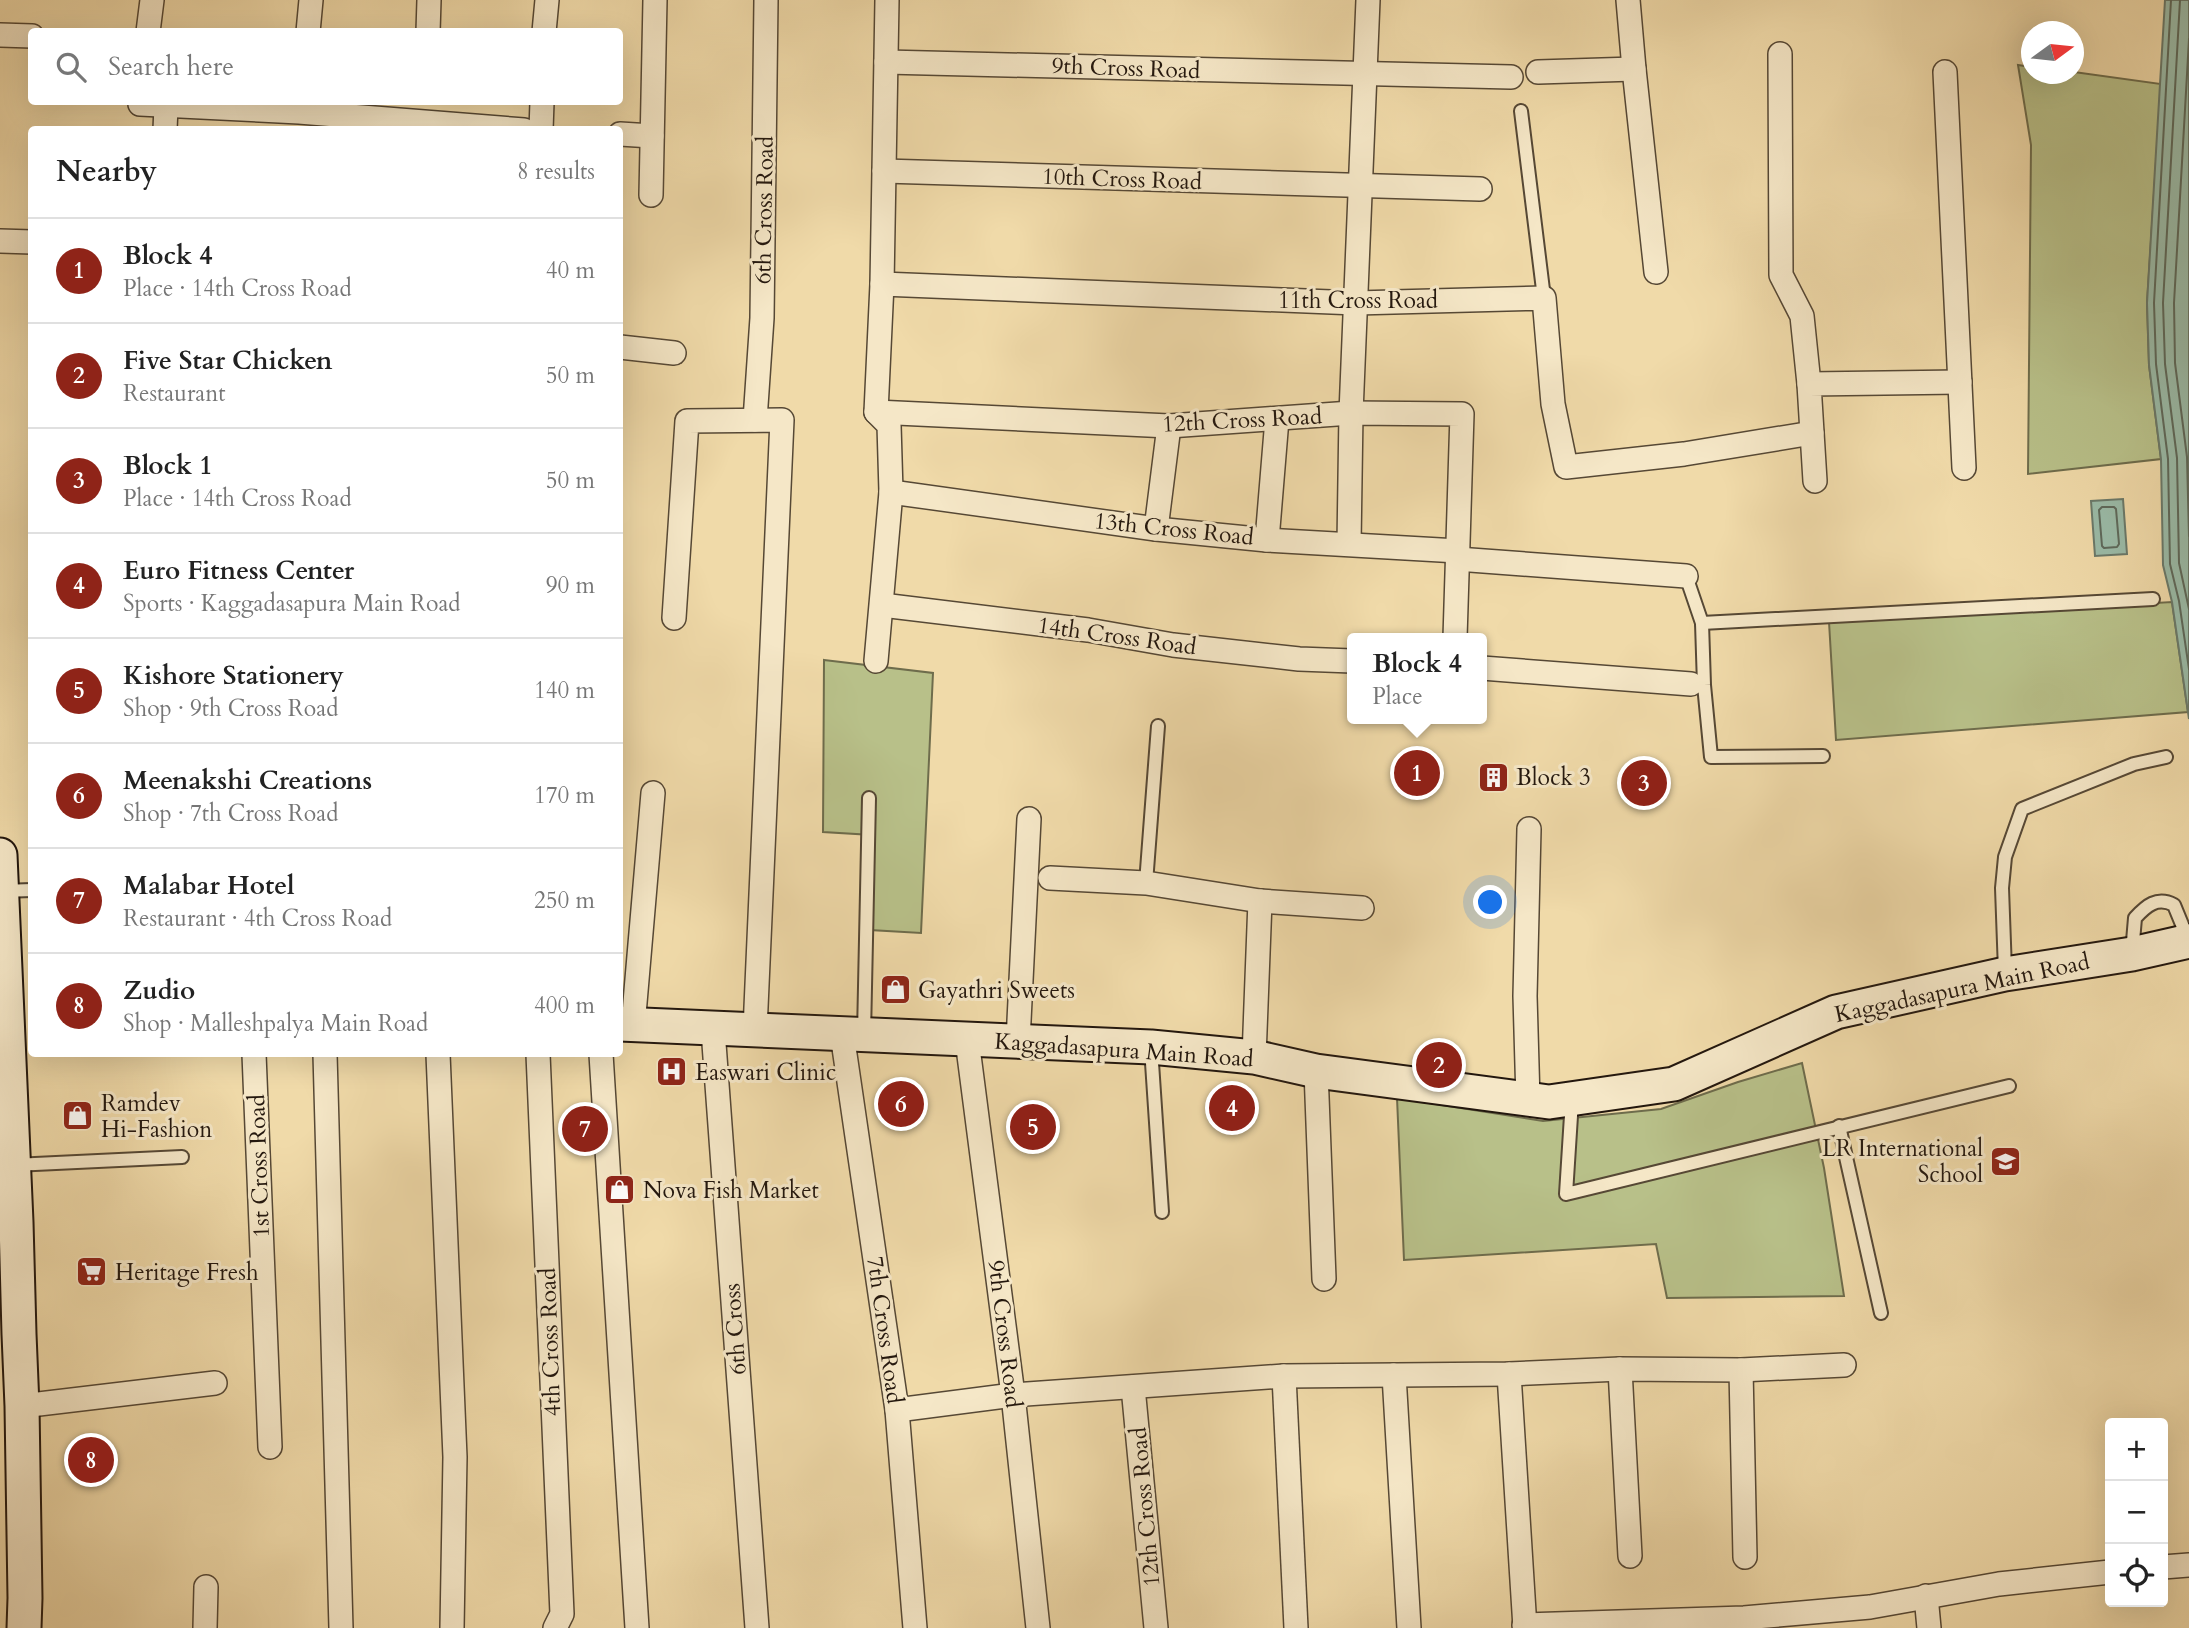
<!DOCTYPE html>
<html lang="en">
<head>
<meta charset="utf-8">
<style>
	body { margin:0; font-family:Cardo,serif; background:#f2f2f2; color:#222 }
	.controls { position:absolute; right:21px; bottom:21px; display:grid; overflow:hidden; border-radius:7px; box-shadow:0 7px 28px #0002 }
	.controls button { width:63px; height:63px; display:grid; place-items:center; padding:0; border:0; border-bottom:2px solid #e0e0e0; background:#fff; color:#222; font:35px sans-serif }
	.compass { position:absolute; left:2021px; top:21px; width:63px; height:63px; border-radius:50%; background:#fff; box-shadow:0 7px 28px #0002; rotate:75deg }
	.you { position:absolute; left:1491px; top:903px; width:24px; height:24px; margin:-18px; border:5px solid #fff; border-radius:50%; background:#1a73e8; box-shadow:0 0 0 10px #1a73e833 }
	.badge { display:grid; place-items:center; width:46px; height:46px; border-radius:50%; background:#8f2418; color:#fff; font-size:23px; font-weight:700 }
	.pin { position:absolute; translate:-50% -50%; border:4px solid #fff; box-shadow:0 2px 7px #0006 }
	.popup { position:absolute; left:1347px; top:633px; width:140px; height:91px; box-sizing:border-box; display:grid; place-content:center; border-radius:7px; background:#fff; filter:drop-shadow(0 2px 5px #0005); font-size:23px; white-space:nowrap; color:#767676 }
	.popup b { font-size:26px; color:#222 }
	.popup::after { content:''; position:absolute; left:50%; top:100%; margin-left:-14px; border:14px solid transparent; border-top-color:#fff }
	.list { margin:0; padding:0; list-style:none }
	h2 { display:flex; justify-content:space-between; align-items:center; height:91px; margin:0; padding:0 28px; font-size:30px }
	h2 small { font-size:23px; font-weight:400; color:#767676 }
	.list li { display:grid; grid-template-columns:46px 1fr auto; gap:21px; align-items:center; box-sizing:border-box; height:105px; padding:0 28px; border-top:2px solid #e0e0e0 }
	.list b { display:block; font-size:26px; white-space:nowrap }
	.list p { margin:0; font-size:23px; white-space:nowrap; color:#767676 }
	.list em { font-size:23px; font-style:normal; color:#767676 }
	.icon { flex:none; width:38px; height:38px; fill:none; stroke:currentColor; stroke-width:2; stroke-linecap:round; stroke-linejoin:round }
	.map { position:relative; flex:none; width:2189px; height:1628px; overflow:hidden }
	.search { position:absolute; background:#fff; box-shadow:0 7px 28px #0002; left:28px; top:28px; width:595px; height:77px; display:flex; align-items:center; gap:18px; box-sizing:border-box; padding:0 24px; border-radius:7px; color:#767676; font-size:26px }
	.panel { position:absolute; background:#fff; box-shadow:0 7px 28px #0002; left:28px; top:126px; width:595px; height:931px; border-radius:7px }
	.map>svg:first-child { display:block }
	.green { fill:#b8c089; stroke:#6e6c4c; stroke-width:2 }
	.water { fill:#9abba8; stroke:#6a796a; stroke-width:2 }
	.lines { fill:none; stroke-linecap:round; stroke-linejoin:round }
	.shore { stroke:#5e695b; stroke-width:2 }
	.lane-casing { stroke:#564835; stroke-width:16 }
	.street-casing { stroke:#564835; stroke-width:26 }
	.secondary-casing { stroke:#23170e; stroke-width:37 }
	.lane { stroke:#f5e7c7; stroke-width:12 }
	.street { stroke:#f5e7c7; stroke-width:23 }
	.secondary { stroke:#f5e7c7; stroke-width:33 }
	.labels { text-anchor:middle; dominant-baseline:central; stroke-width:6; stroke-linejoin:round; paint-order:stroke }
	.street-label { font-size:23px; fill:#23170e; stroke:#f5e7c7 }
	.poi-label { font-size:23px; fill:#23170e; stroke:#f5e7c7; text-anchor:start }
</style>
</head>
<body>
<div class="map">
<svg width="2189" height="1628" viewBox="0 0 2189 1628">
	<rect width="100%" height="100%" fill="#f0daa9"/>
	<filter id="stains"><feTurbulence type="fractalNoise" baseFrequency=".00286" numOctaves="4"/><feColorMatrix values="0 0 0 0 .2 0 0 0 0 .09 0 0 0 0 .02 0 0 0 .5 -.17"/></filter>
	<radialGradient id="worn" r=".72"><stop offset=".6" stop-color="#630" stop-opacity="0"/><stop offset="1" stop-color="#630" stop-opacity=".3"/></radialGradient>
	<g class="green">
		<path d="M 2018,65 L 2031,67 L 2032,74 L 2074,72 L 2161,84 L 2147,303 L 2149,365 L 2161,459 L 2028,474 L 2031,145 Z"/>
		<path d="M 2172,602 L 2188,712 L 1836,740 L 1829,622 Z"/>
		<path d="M 824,660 L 933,673 L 921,933 L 870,930 L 872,835 L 823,832 Z"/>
		<path d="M 1802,1063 L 1824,1168 L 1844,1296 L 1667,1298 L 1656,1244 L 1404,1260 L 1397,1098 L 1543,1121 L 1661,1109 L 1738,1082 Z"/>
	</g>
	<g class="water">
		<path d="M 2165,0 L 2189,0 L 2189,719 L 2172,602 L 2163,565 L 2161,459 L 2149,365 L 2147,303 Z"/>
		<path d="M 2123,499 L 2127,554 L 2095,556 L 2091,501 Z"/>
	</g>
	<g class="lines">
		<g class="shore">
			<path d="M 2171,0 L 2154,303 L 2156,364 L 2168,459 L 2170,564 L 2179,601 L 2189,669"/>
			<path d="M 2180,0 L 2163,303 L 2165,364 L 2177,458 L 2179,563 L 2189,609"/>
			<path d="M 2189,39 L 2174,303 L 2175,363 L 2187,457 L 2189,536"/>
			<path d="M 2102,507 L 2114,507 L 2116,509 L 2119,544 L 2117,547 L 2104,548 L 2102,546 L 2099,510 Z"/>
		</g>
		<defs>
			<g id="lane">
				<path d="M 1521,111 L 1544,298"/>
				<path d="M 1686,576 L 1702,623 L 1704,685 L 1711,757 L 1823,756"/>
				<path d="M 1702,623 L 2153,599"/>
				<path d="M 1146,883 L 1158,726"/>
				<path d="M 2,891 L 32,890"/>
				<path d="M 2132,953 L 2135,918 C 2146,906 2157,896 2174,905 L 2188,939"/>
				<path d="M 2005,971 L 2002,888 L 2005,857 L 2022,809 L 2134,764 L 2166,757"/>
				<path d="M 864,1034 L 869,798"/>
				<path d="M 1151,1048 L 1162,1212"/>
				<path d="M 1572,1100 L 1566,1194 L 2009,1086"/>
				<path d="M 1839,1126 L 1881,1313"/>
				<path d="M 14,1165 L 182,1157"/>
			</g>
			<g id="street">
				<path d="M 1628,0 L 1634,69 L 1656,272"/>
				<path d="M 148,32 L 152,0"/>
				<path d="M 308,32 L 311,0"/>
				<path d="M 428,32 L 429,0"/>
				<path d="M 544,32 L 547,0"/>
				<path d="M 0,35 L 32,36"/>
				<path d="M 1780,54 L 1781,275 L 1802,316 L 1809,384"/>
				<path d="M 886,62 L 1511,77"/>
				<path d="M 1538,72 L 1634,69"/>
				<path d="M 1945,72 L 1964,468"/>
				<path d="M 140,102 L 140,104 L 299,112 L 524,130"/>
				<path d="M 165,130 L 166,106"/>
				<path d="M 541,130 L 542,102"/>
				<path d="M 620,134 L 652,136"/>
				<path d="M 884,171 L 1480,189"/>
				<path d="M 651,195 L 655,0"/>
				<path d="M 0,241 L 32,242"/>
				<path d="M 882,284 L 1356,303 L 1544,298 L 1553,404 L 1566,467 L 1684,454 L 1812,433"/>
				<path d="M 620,347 L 674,353"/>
				<path d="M 876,412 L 1169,426 L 1351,413 L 1462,414 L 1455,638"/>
				<path d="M 755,420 L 762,318 L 766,0"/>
				<path d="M 1815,481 L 1809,384 L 1960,382"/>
				<path d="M 891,492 L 1156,529 L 1267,540 L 1458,551"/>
				<path d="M 1156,529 L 1169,426"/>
				<path d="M 1267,540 L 1277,419"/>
				<path d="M 1349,544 L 1351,413 L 1368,0"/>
				<path d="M 1457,559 L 1686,576"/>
				<path d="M 882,605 L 1088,630 L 1173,645 L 1299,659 L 1352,661"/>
				<path d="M 674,618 L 687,421 L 782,420 L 755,1030"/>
				<path d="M 876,661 L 891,492 L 889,425 L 876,412 L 882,284 L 887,0"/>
				<path d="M 1482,668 L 1691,684"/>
				<path d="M 1050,878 L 1146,883 L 1260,901 L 1362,908"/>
				<path d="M 633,1026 L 653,793"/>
				<path d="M 713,1030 L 757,1628"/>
				<path d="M 842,1034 L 897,1410 L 915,1628"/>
				<path d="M 967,1040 L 1013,1395 L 1038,1628"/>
				<path d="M 1018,1041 L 1029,819"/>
				<path d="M 254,1054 L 270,1447"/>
				<path d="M 325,1054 L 341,1628"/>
				<path d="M 438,1054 L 455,1457 L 452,1628"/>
				<path d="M 538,1054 L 562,1614 L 555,1628"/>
				<path d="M 601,1054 L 637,1628"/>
				<path d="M 1254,1057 L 1260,901"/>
				<path d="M 1316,1071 L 1324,1279"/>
				<path d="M 1528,1100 L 1525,996 L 1529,829"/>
				<path d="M 1620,1369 L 1630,1556"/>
				<path d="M 1741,1370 L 1745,1557"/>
				<path d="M 1509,1374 L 1525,1628"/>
				<path d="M 1394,1375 L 1409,1628"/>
				<path d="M 1284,1376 L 1296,1628"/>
				<path d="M 1133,1387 L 1156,1628"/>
				<path d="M 22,1406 L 215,1383"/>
				<path d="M 897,1410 L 1013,1395 L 1284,1376 L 1509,1374 L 1620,1369 L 1741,1370 L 1844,1365"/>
				<path d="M 2163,1567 L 2189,1565"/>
				<path d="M 1926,1596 L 1929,1628"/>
				<path d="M 1524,1625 L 1744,1618 L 1870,1607 L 1999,1584 L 2110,1572"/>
				<path d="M 205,1628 L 206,1587"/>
			</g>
			<g id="secondary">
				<path d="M 0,855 L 16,1222 L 19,1334 L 22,1406 L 25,1598 L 24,1628"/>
				<path d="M 620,1024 L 1151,1047 L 1254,1057 L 1316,1071 L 1549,1102 L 1674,1084 L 1836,1012 L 2005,974 L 2132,954 L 2189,941"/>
			</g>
		</defs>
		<use href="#lane" class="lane-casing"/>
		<use href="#street" class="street-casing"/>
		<use href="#secondary" class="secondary-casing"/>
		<use href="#lane" class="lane"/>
		<use href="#street" class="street"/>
		<use href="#secondary" class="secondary"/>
	</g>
	<defs>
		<symbol id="building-square" viewBox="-11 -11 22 22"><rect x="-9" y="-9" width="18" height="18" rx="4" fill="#8f2418" stroke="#f5e7c7"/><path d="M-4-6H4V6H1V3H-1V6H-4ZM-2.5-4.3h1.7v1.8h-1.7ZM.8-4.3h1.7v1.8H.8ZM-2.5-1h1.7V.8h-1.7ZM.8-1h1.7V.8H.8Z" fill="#fff"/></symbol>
		<symbol id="shop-square" viewBox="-11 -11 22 22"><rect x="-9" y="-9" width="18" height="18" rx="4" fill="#8f2418" stroke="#f5e7c7"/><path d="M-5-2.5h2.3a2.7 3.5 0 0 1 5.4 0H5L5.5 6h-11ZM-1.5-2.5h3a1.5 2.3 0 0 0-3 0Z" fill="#fff"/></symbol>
		<symbol id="hospital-square" viewBox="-11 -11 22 22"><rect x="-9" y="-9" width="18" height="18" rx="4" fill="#8f2418" stroke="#f5e7c7"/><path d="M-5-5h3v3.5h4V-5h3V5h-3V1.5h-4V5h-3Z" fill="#fff"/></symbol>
		<symbol id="school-square" viewBox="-11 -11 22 22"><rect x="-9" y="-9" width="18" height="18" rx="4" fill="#8f2418" stroke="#f5e7c7"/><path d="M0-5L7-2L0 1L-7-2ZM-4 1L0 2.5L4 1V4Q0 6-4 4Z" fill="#fff"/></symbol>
		<symbol id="supermarket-square" viewBox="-11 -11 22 22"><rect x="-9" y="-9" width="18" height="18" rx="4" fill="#8f2418" stroke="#f5e7c7"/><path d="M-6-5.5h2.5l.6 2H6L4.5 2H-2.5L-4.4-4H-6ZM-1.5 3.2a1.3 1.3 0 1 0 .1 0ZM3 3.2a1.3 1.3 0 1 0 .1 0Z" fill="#fff"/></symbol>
	</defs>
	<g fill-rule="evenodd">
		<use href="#building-square" x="1476" y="760" width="35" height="35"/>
		<use href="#shop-square" x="878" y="972" width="35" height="35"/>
		<use href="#hospital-square" x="654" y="1054" width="35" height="35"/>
		<use href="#shop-square" x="60" y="1098" width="35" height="35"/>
		<use href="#school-square" x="1988" y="1144" width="35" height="35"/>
		<use href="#shop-square" x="602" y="1172" width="35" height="35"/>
		<use href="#supermarket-square" x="74" y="1254" width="35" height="35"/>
	</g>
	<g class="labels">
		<g class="street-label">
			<text transform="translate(1126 68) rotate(2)">9th Cross Road</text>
			<text transform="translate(1122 179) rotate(2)">10th Cross Road</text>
			<text transform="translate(764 210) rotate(-89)">6th Cross Road</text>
			<text x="1358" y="300">11th Cross Road</text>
			<text transform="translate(1242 420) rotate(-3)">12th Cross Road</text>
			<text transform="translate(1174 529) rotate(6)">13th Cross Road</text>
			<text transform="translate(1117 636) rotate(8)">14th Cross Road</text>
			<text transform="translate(1962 988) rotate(-12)">Kaggadasapura Main Road</text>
			<text transform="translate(1124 1050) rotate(4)">Kaggadasapura Main Road</text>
			<text transform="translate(259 1166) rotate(-92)">1st Cross Road</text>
			<text transform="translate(735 1329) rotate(-94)">6th Cross</text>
			<text transform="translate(885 1330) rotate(82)">7th Cross Road</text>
			<text transform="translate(1005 1334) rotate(83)">9th Cross Road</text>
			<text transform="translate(550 1342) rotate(-92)">4th Cross Road</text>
			<text transform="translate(1145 1507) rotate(-95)">12th Cross Road</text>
		</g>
		<g class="poi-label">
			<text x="1516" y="777">Block 3</text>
			<text x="918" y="990">Gayathri Sweets</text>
			<text x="695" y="1072">Easwari Clinic</text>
			<text x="101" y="1103">Ramdev<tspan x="101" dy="26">Hi-Fashion</tspan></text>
			<text x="1983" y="1148" text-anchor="end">LR International<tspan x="1983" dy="26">School</tspan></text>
			<text x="643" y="1190">Nova Fish Market</text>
			<text x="115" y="1272">Heritage Fresh</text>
		</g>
	</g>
	<rect width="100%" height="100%" filter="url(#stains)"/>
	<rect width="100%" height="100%" fill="url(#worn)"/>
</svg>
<div class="controls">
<button>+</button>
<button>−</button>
<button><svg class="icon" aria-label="locate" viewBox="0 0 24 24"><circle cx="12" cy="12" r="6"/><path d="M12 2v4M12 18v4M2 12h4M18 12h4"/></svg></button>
</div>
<svg class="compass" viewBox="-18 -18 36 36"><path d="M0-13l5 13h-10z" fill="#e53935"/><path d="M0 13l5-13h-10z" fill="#767676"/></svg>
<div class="you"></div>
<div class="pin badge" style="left:1417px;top:773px">1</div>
<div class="popup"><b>Block 4</b>Place</div>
<div class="pin badge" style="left:1439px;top:1065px">2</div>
<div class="pin badge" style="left:1644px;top:783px">3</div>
<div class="pin badge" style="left:1232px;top:1108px">4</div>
<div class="pin badge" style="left:1033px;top:1127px">5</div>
<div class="pin badge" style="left:901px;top:1104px">6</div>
<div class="pin badge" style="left:585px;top:1129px">7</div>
<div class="pin badge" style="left:91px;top:1460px">8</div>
<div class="search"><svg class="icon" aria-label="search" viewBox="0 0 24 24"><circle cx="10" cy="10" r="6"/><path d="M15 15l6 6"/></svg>Search here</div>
<section class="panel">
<h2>Nearby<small>8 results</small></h2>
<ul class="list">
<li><span class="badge">1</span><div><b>Block 4</b><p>Place · 14th Cross Road</p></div><em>40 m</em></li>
<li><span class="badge">2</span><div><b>Five Star Chicken</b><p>Restaurant</p></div><em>50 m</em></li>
<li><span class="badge">3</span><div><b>Block 1</b><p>Place · 14th Cross Road</p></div><em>50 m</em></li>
<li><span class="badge">4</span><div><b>Euro Fitness Center</b><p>Sports · Kaggadasapura Main Road</p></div><em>90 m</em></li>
<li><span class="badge">5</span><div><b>Kishore Stationery</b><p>Shop · 9th Cross Road</p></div><em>140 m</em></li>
<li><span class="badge">6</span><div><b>Meenakshi Creations</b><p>Shop · 7th Cross Road</p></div><em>170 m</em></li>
<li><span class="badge">7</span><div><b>Malabar Hotel</b><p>Restaurant · 4th Cross Road</p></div><em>250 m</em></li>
<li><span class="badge">8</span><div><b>Zudio</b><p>Shop · Malleshpalya Main Road</p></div><em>400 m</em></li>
</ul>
</section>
</div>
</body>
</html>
